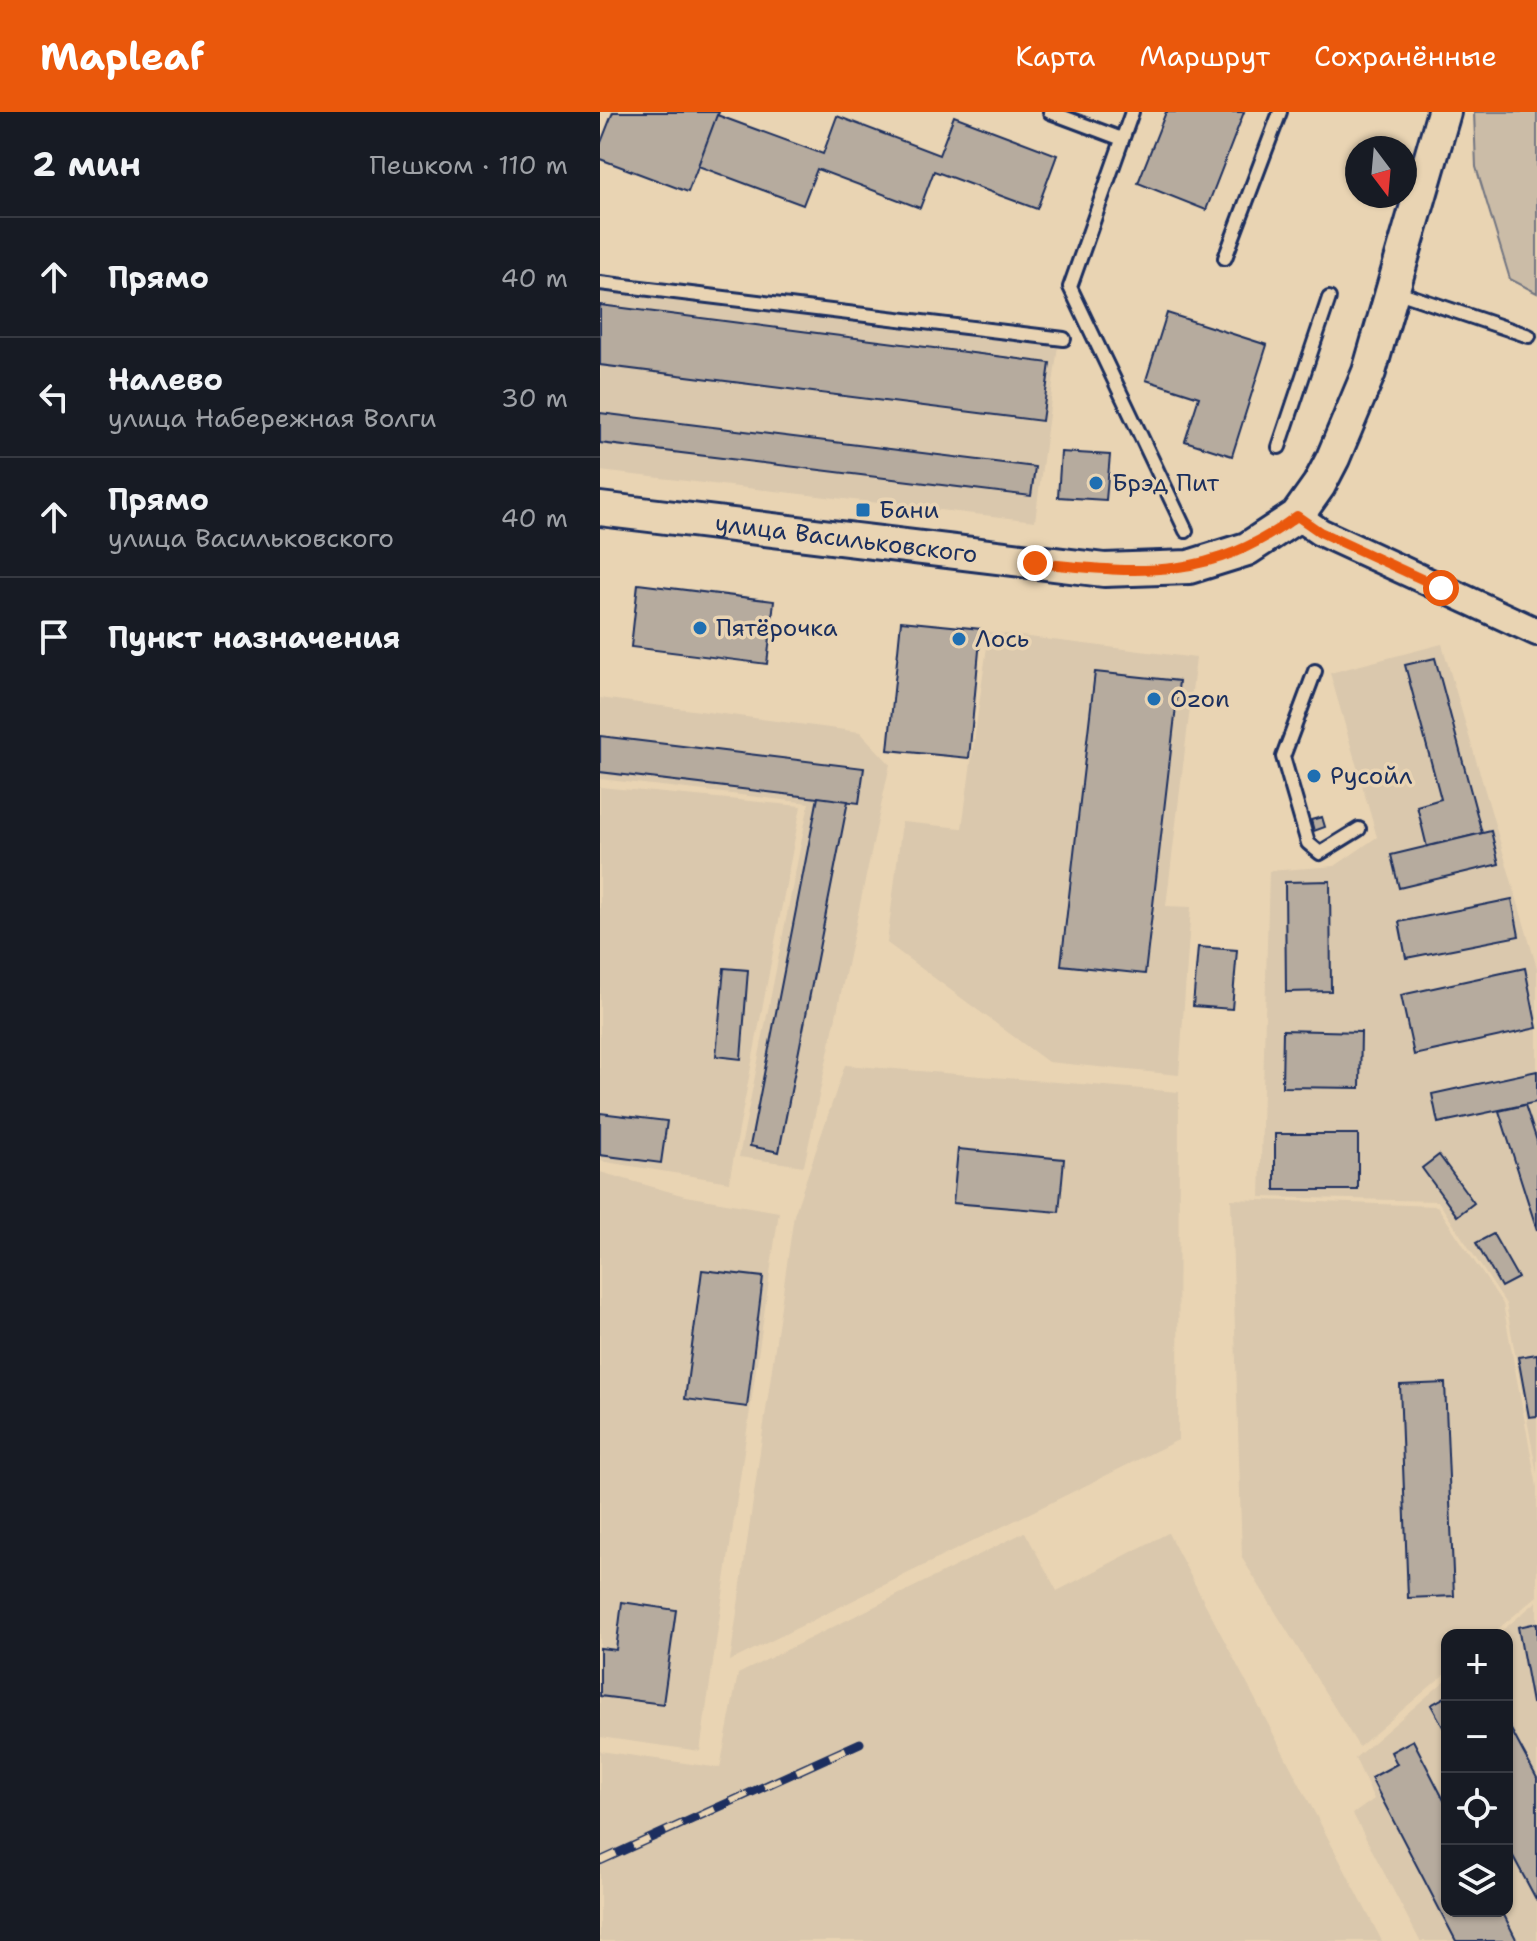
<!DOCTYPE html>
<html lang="ru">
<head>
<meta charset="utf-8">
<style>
	body { margin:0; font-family:"Shantell Sans",sans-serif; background:#242831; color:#f1f3f6 }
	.controls { position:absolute; right:24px; bottom:24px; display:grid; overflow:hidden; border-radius:16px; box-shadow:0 2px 6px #0004 }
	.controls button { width:72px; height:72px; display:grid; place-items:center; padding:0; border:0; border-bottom:2px solid #363941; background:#171b24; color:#f1f3f6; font:40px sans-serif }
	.compass { position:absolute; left:745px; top:24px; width:72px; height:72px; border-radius:50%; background:#171b24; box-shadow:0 2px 6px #0004; rotate:164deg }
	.stop { position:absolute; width:24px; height:24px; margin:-18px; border:6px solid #ea580c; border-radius:50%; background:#fff }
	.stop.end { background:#ea580c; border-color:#fff; box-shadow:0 2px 8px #0008 }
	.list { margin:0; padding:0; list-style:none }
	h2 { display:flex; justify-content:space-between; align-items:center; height:104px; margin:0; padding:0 32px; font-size:34px }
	h2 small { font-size:26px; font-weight:400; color:#9ea1a6 }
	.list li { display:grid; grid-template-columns:52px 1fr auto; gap:24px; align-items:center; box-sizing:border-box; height:120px; padding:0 32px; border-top:2px solid #363941 }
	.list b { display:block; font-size:30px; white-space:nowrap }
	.list p { margin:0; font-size:26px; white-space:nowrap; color:#9ea1a6 }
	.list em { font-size:26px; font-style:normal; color:#9ea1a6 }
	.icon { flex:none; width:44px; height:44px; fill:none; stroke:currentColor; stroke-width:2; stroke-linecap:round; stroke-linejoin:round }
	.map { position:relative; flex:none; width:937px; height:1829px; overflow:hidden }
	header { display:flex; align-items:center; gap:48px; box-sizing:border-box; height:112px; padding:0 40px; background:#ea580c; color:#fff }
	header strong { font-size:38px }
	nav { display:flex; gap:44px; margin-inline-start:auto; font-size:28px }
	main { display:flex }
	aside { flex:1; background:#171b24 }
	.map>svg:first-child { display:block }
	.built { fill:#dac8ad }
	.green { fill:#cbbca7; stroke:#737682; stroke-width:2 }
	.building { fill:#b6ab9e; stroke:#1b2f5e; stroke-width:2 }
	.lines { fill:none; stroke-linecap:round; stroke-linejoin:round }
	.service-casing { stroke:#1b2f5e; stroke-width:18 }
	.minor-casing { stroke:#1b2f5e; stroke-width:32 }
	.tertiary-casing { stroke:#1b2f5e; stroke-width:38 }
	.service { stroke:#e9d4b3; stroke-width:12 }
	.minor { stroke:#e9d4b3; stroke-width:26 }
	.tertiary { stroke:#e9d4b3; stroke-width:32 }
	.rail-casing { stroke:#1b2f5e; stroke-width:9 }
	.rail { stroke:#e9d4b3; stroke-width:6; stroke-dasharray:18; stroke-linecap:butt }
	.route { stroke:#ea580c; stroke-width:10 }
	.poi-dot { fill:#1f6fb2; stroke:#e9d4b3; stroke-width:3 }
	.labels { text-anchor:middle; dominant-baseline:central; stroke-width:7; stroke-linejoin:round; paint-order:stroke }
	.poi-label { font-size:24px; fill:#1b2f5e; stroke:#e9d4b3; text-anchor:start }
	.street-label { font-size:24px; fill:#1b2f5e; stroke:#e9d4b3 }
</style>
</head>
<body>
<header>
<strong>Mapleaf</strong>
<nav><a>Карта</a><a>Маршрут</a><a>Сохранённые</a></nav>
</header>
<main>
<aside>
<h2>2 мин<small>Пешком · 110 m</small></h2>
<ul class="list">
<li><svg class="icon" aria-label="ahead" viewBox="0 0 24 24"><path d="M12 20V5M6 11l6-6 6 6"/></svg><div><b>Прямо</b></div><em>40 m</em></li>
<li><svg class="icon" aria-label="left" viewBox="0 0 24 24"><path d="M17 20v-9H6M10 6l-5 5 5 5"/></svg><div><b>Налево</b><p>улица Набережная Волги</p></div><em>30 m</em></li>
<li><svg class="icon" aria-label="ahead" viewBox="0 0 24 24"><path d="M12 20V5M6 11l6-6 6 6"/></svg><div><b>Прямо</b><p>улица Васильковского</p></div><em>40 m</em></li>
<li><svg class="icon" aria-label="arrive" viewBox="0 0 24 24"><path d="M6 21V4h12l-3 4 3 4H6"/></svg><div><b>Пункт назначения</b></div></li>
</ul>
</aside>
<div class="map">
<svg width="937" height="1829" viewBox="0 0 937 1829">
	<rect width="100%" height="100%" fill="#e9d4b3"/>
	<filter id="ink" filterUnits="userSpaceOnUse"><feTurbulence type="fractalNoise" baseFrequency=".0125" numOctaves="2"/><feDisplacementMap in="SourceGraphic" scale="16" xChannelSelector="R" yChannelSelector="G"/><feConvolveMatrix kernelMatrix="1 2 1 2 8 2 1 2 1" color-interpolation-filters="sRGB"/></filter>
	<g filter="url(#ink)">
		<g class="built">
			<path d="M 0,178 L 458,234 L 435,409 L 0,359 Z"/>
			<path d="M 389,520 L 596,546 L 566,794 L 591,795 L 579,963 L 448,950 L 287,831 L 302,710 L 362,716 Z"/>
			<path d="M 842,532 L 937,856 L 937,997 L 934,998 L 937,1009 L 937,1362 L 906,1192 L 838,1089 L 660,1085 L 669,759 L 735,754 L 777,725 L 730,561 Z"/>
			<path d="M 0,586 L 260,620 L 290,652 L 204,1054 L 139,1045 L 209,691 L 0,667 Z"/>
			<path d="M 0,675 L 201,694 L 129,1070 L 0,1049 Z"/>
			<path d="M 245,953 L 579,980 L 578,1328 L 130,1549 L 194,1103 Z"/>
			<path d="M 0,1060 L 85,1084 L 179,1100 L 100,1639 L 0,1625 Z"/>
			<path d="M 631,1087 L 837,1094 L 903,1192 L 937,1375 L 937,1484 L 891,1523 L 847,1523 L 847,1560 L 759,1635 L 642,1446 Z"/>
			<path d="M 425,1420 L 457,1479 L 568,1421 L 782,1829 L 0,1829 L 0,1639 L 120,1656 L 138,1562 Z"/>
			<path d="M 937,1489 L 937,1829 L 820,1829 L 753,1702 L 774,1687 L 755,1646 L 847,1567 L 847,1799 L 907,1799 L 907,1523 L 897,1523 Z"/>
		</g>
		<path class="green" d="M 874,0 L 937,0 L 937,181 L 910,167 L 876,55 Z"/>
		<g class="building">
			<path d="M 13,0 L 119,0 L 88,80 L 0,47 L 0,33 Z"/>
			<path d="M 566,0 L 644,0 L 606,98 L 538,71 Z"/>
			<path d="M 117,3 L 223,42 L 237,4 L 339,43 L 354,4 L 457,43 L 437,97 L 334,59 L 320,96 L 217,57 L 203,93 L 98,54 Z"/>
			<path d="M 0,193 L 450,251 L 442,309 L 0,253 Z"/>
			<path d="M 567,201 L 667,233 L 632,344 L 585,329 L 599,285 L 546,268 Z"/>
			<path d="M 0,301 L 435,355 L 431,384 L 0,331 Z"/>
			<path d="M 461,340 L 510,343 L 506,388 L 458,385 Z"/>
			<path d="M 38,472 L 174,489 L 167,552 L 31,535 Z"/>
			<path d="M 301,509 L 381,517 L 369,646 L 288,638 Z"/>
			<path d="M 835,546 L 882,721 L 827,735 L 817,694 L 841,687 L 805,553 Z"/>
			<path d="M 495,560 L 579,569 L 545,862 L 461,853 Z"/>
			<path d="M 0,624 L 264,656 L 259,691 L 0,660 Z"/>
			<path d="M 218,685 L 248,689 L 179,1040 L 150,1034 Z"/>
			<path d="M 722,705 L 725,715 L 714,719 L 711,708 Z"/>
			<path d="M 891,719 L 899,752 L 799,776 L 791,743 Z"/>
			<path d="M 730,769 L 731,879 L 686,880 L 685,770 Z"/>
			<path d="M 912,787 L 919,824 L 806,846 L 799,810 Z"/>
			<path d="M 598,835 L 637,838 L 632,897 L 593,894 Z"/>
			<path d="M 124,856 L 148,858 L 141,947 L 116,944 Z"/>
			<path d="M 925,856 L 937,916 L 814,943 L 801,883 Z"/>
			<path d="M 683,918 L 761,920 L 760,976 L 682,975 Z"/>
			<path d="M 937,959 L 937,990 L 838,1011 L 832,982 Z"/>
			<path d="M 925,993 L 937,1029 L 937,1118 L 899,999 Z"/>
			<path d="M 0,1001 L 67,1009 L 61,1051 L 0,1043 Z"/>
			<rect x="675" y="1022" width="83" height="56"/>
			<path d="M 358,1037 L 464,1047 L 459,1100 L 353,1091 Z"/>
			<path d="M 839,1043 L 874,1091 L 857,1104 L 822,1056 Z"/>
			<path d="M 893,1122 L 918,1166 L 901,1175 L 876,1131 Z"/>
			<path d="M 102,1158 L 163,1165 L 147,1295 L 85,1287 Z"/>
			<path d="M 937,1242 L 937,1304 L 929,1305 L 918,1245 Z"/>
			<path d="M 845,1271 L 854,1484 L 808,1486 L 800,1273 Z"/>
			<path d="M 22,1490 L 76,1498 L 63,1592 L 0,1584 L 0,1536 L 16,1538 Z"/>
			<path d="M 937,1511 L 937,1590 L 932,1591 L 918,1515 Z"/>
			<path d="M 847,1584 L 847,1622 L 831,1593 Z"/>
			<path d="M 907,1610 L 937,1666 L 937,1789 L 907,1733 Z"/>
			<path d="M 813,1628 L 847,1694 L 847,1799 L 902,1799 L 917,1829 L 856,1829 L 771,1666 L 797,1652 L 791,1640 Z"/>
		</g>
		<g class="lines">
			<defs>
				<g id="service">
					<path d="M 450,0 L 522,27"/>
					<path d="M 532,0 L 470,175 L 586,419"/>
					<path d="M 625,146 L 680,0"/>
					<path d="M 0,171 L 464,227"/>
					<path d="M 795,179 L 929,224"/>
					<path d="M 679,335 L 729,186"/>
					<path d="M 715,559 L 683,645 L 708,731 L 720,741 L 759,717"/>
				</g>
				<path id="minor" d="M 697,404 L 720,420 L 937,520"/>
				<g id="tertiary">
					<path id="s1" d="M 0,397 L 504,458 L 589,455 L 647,437 L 697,404 L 719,373 L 733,346 L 769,260 L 844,0"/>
				</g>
			</defs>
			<use href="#service" class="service-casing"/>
			<use href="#minor" class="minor-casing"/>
			<use href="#tertiary" class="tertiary-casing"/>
			<use href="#service" class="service"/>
			<use href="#minor" class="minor"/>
			<use href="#tertiary" class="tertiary"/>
			<defs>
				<path id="rail" d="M 0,1749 L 260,1631"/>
			</defs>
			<use href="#rail" class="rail-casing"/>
			<use href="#rail" class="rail"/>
		</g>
	</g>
	<g class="lines" filter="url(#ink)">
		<path class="route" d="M 435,451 C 538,461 609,470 697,404 L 720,420 L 841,476"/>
	</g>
	<g class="poi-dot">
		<circle cx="496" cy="371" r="8"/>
		<rect x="255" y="390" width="16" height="16" rx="4"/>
		<circle cx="100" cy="516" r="8"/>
		<circle cx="359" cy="527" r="8"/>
		<circle cx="554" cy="587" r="8"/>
		<circle cx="714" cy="664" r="8"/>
	</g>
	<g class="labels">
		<g class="poi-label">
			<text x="512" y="371">Брэд Пит</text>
			<text x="279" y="398">Бани</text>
			<text x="116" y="516">Пятёрочка</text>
			<text x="375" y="527">Лось</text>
			<text x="570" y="587">Ozon</text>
			<text x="730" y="664">Русойл</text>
		</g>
		<g class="street-label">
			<text stroke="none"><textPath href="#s1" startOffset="248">улица Васильковского</textPath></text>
		</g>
	</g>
</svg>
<div class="controls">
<button>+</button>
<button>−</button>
<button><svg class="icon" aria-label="locate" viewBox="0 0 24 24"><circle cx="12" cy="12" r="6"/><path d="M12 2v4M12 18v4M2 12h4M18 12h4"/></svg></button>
<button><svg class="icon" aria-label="layers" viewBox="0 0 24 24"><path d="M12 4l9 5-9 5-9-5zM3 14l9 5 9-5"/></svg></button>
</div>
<svg class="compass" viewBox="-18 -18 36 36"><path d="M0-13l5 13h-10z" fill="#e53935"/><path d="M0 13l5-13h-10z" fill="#9ea1a6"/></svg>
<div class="stop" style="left:841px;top:476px"></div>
<div class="stop end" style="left:435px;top:451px"></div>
</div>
</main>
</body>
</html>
